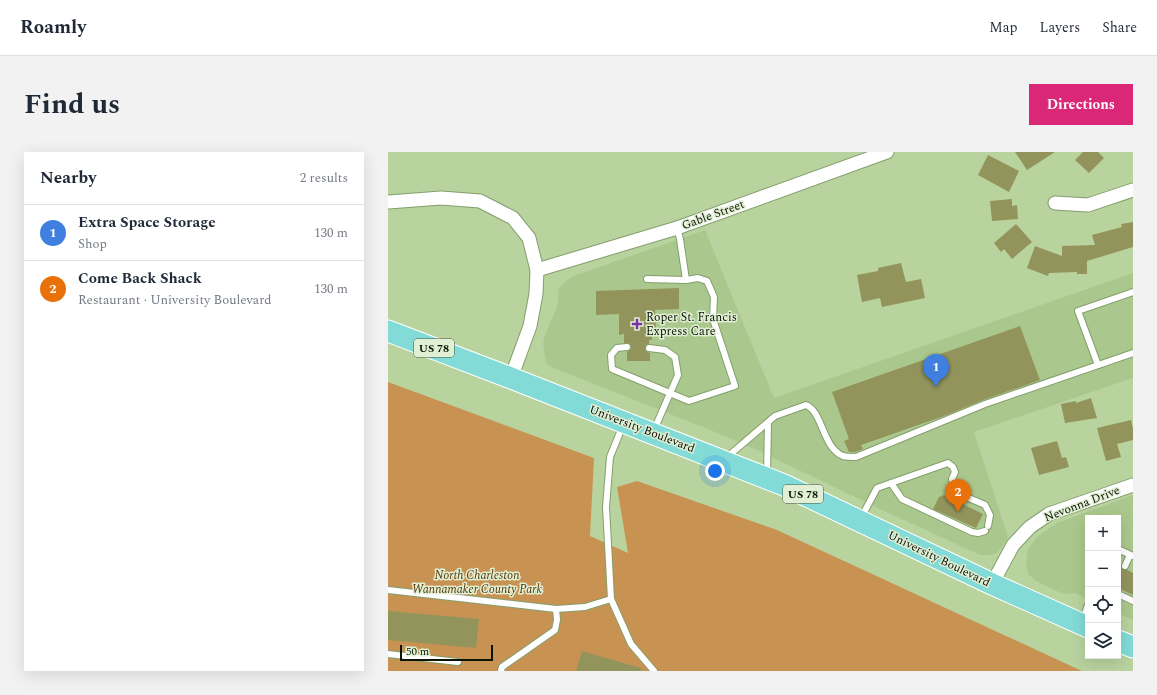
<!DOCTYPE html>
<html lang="en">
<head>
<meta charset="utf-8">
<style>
	body { margin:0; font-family:Spectral,serif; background:#f2f2f3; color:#1f2937 }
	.controls { position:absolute; right:12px; bottom:12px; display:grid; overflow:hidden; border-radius:0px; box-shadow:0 4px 16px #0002 }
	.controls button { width:36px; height:36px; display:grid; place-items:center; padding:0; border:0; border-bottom:1px solid #e0e1e3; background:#fff; color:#1f2937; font:20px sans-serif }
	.scale { position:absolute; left:12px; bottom:10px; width:93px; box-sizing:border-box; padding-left:4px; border:2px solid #0b1303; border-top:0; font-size:11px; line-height:14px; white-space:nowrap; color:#0b1303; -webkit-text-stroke:3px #e1efd5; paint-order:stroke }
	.you { position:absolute; left:327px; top:319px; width:14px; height:14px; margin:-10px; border:3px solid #fff; border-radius:50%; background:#1a73e8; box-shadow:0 0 0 6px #1a73e833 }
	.badge { display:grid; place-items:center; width:26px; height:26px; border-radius:50%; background:#db2777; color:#fff; font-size:13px; font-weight:700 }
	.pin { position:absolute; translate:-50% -33px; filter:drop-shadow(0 1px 2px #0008) }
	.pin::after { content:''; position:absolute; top:21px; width:14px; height:12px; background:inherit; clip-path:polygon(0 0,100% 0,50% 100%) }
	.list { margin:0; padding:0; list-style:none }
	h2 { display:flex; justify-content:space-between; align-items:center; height:52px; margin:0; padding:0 16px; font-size:17px }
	h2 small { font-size:13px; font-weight:400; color:#747a83 }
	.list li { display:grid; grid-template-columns:26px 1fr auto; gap:12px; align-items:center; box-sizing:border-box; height:56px; padding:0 16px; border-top:1px solid #e0e1e3 }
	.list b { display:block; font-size:15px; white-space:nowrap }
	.list p { margin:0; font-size:13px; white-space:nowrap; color:#747a83 }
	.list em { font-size:13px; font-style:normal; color:#747a83 }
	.icon { flex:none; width:22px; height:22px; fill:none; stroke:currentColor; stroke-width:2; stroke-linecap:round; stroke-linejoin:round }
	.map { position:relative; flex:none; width:745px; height:519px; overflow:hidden; border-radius:0px }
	header { display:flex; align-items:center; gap:24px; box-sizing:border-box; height:56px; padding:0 20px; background:#fff; border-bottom:1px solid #e0e1e3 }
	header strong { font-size:19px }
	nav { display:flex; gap:22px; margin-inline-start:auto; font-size:14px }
	.intro { display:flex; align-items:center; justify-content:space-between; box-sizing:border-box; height:96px; padding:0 24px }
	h1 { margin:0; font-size:28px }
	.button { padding:10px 18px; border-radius:0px; background:#db2777; color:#fff; font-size:14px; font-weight:700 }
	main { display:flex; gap:24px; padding:0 24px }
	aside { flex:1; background:#fff; border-radius:0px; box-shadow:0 4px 16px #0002 }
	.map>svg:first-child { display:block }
	.built { fill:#aac88d }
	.green { fill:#c89352 }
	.building { fill:#92945c }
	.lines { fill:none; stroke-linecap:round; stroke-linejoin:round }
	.service-casing { stroke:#849e6c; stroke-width:8 }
	.minor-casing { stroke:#849e6c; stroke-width:15 }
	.primary-casing { stroke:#fff; stroke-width:23 }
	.service { stroke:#fff; stroke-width:6 }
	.minor { stroke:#fff; stroke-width:13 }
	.primary { stroke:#82dbd7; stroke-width:21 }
	.poi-dot { fill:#7c34a7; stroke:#e1efd5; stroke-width:1.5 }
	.labels { text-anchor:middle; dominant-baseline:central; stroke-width:3; stroke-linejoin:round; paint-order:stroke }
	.shield { fill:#e1efd5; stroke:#4b5542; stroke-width:1 }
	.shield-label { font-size:11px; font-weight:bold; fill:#0b1303 }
	.street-label { font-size:12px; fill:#0b1303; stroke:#e1efd5 }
	.poi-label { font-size:12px; fill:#0b1303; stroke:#e1efd5; text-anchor:start }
	.park-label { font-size:12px; font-style:italic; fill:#563608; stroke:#e1efd5 }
</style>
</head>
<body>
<header>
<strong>Roamly</strong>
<nav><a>Map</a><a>Layers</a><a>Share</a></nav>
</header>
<div class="intro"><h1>Find us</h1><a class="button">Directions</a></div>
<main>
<aside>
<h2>Nearby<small>2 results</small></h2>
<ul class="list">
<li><span class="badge" style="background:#3f7fe0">1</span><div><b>Extra Space Storage</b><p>Shop</p></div><em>130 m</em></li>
<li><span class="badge" style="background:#e8710a">2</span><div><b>Come Back Shack</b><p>Restaurant · University Boulevard</p></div><em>130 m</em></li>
</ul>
</aside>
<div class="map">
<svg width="745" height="519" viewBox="0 0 745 519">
	<rect width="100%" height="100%" fill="#b9d39f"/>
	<g class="built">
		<path d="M 317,78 L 386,246 L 745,121 L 745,226 L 586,280 L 620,385 L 614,395 L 610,400 L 604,403 L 592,403 L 492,357 L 369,298 L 320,277 L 163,215 L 158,211 L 155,192 L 157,183 L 169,155 L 171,136 L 183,125 Z"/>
		<path d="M 745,343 L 745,468 L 730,461 L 730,366 L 700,366 L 700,447 L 687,441 L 679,442 L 671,440 L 648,429 L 640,422 L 638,411 L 640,397 L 650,384 L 669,371 Z"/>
	</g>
	<path class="green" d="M 0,230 L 206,306 L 202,384 L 240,401 L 229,335 L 249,329 L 389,378 L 694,519 L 0,519 Z"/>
	<g class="building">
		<path d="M 627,0 L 667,0 L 639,18 Z"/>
		<path d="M 695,0 L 710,0 L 716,6 L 701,21 L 687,8 Z"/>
		<path d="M 600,3 L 631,19 L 621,40 L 590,23 Z"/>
		<path d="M 624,47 L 624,54 L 629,53 L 630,67 L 604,69 L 602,49 Z"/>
		<path d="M 745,70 L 745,95 L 699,109 L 699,122 L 689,122 L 689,120 L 661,121 L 660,124 L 639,116 L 647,94 L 674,104 L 674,94 L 707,93 L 704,83 L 734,75 L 733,72 Z"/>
		<path d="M 628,72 L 644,90 L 624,107 L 616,97 L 613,100 L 606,91 Z"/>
		<path d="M 513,111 L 518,130 L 533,127 L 537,146 L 494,155 L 492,146 L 474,150 L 469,123 L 490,119 L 490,116 Z"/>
		<path d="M 291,136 L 291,157 L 267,158 L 268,181 L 264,181 L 264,188 L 261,188 L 261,192 L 258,193 L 257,196 L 258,199 L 262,201 L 262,209 L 239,209 L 239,200 L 243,197 L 243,194 L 241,191 L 236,191 L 236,182 L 231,183 L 231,162 L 208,163 L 208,139 Z"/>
		<path d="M 632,174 L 652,228 L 595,248 L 556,264 L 473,293 L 475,297 L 467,300 L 461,300 L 456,289 L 461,287 L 444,240 Z"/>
		<path d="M 703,246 L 709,266 L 677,271 L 673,252 L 688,249 L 688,251 Z"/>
		<path d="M 743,268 L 745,277 L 745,288 L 729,292 L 733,305 L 718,309 L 709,276 Z"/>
		<path d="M 669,289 L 674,306 L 678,305 L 681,315 L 651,323 L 643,296 Z"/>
		<path d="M 556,343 L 595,362 L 588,376 L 545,357 L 551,345 Z"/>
		<path d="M 730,414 L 736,418 L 739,418 L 745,421 L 745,443 L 730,436 Z"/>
		<path d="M 0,459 L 91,467 L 88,496 L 0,488 Z"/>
		<path d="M 194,499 L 253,516 L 253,519 L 188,519 Z"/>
	</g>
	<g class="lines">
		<defs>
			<g id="service">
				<path d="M 259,127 L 298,128"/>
				<path d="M 239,195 L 229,196 L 223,203 L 224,217 L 301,249 L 347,234 L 325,167 L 326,145 L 319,129 L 310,126 L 298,128 L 292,87 L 289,76"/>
				<path d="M 261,196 L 277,198 L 287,205 L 290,223 L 266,278"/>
				<path d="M 710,213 L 690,159 L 745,140"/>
				<path d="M 235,273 L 222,305 L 218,355 L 223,447 L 243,492 L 266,519"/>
				<path d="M 338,306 L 387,264 L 418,253 C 435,260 434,295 455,304 C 459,305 464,305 468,305 L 597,252 L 745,201"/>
				<path d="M 379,323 L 380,271"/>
				<path d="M 503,331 L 514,347 L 584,380 L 590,381 L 597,379"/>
				<path d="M 473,366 L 489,336 L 560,311 L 565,315 L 567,320 L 564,327 L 567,340 L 597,353 L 602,363 L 600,374"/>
				<path d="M 730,397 L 745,404"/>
				<path d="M 737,414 L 742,403"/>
				<path d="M 0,438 L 168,457 L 197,455 L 223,447"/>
				<path d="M 730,442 L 745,449"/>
				<path d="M 694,469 L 700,453"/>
				<path d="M 0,502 L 70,510"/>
				<path d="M 113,519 L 114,515 L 167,478 L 169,468 L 168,457"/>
			</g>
			<g id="minor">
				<path d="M 0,50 L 53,46 L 92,49 L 125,66 L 141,86 L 149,118 L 148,142 L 142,174 L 123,226"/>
				<path d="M 667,51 L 700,53 L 745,38"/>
				<path d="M 149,118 L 289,76 L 499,0"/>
				<path d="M 604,432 L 625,393 L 642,375 L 661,362 L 745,333"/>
			</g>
			<g id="primary">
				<path d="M 0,179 L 123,226 L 396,333 L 604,432 L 700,475"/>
				<path d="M 730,489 L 745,495"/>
			</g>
		</defs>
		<use href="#service" class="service-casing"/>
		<use href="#minor" class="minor-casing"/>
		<use href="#primary" class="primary-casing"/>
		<use href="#service" class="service"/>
		<use href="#minor" class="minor"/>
		<use href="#primary" class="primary"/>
	</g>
	<path class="poi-dot" d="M247 166h4v4h4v4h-4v4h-4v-4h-4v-4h4z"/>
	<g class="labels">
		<g class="shield">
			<rect x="26" y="187" width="40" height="18" rx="3"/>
			<rect x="395" y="333" width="40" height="18" rx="3"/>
		</g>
		<g class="shield-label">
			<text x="46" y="196">US 78</text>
			<text x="415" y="342">US 78</text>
		</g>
		<g class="street-label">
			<text transform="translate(325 63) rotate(-20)">Gable Street</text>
			<text transform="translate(254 277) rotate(21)">University Boulevard</text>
			<text transform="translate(694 352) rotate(-21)">Nevonna Drive</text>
			<text transform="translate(551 407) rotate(26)">University Boulevard</text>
		</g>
		<g class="poi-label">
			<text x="258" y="165">Roper St. Francis<tspan x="258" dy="14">Express Care</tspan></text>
		</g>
		<g class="park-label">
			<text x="89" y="423">North Charleston<tspan x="89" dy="14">Wannamaker County Park</tspan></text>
		</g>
	</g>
</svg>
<div class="controls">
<button>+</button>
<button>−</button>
<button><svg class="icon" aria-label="locate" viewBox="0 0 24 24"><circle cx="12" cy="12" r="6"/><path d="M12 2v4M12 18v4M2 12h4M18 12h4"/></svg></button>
<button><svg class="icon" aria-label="layers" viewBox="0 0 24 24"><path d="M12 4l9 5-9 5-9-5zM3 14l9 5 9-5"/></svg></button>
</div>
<div class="scale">50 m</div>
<div class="you"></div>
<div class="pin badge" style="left:548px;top:235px;background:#3f7fe0">1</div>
<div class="pin badge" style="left:570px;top:360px;background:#e8710a">2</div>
</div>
</main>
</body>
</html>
